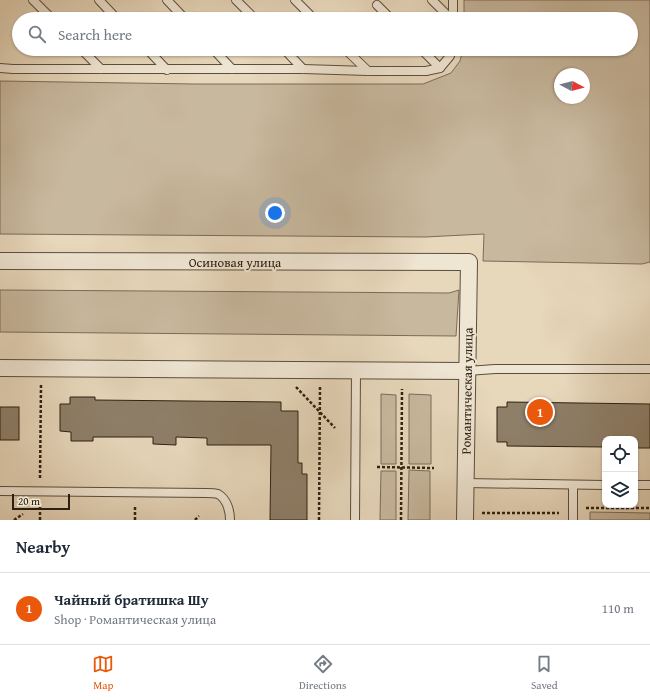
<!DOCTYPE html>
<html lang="en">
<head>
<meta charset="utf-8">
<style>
	body { margin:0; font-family:"Gentium Book Plus",serif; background:#f2f2f3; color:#1f2937 }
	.controls { position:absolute; right:12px; bottom:12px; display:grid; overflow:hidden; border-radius:8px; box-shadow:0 1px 3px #0004 }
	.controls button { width:36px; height:36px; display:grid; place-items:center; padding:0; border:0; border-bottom:1px solid #e0e1e3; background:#fff; color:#1f2937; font:20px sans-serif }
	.compass { position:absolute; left:554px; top:68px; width:36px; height:36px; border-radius:50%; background:#fff; box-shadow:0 1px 3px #0004; rotate:97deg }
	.scale { position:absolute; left:12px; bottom:10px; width:58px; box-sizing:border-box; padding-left:4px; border:2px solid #2e2011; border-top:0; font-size:11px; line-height:14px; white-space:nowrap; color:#2e2011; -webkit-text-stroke:3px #efe5d3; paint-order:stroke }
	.you { position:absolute; left:275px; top:213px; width:14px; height:14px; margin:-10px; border:3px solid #fff; border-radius:50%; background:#1a73e8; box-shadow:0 0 0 6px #1a73e833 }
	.badge { display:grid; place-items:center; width:26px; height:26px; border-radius:50%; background:#ea580c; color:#fff; font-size:13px; font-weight:700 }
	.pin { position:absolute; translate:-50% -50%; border:2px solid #fff; box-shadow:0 1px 4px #0006 }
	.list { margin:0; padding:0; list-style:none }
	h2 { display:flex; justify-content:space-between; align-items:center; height:52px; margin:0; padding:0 16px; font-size:17px }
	h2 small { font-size:13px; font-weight:400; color:#747a83 }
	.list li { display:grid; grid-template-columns:26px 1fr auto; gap:12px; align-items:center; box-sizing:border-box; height:72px; padding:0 16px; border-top:1px solid #e0e1e3 }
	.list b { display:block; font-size:15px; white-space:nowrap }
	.list p { margin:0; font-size:13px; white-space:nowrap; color:#747a83 }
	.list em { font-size:13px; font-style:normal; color:#747a83 }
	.icon { flex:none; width:22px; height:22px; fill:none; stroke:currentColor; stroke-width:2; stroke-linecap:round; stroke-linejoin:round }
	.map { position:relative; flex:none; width:650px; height:520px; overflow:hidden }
	.search { position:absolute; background:#fff; box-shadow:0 1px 3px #0004; left:12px; right:12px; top:12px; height:44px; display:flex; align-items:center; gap:10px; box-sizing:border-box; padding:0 14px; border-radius:22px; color:#747a83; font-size:15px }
	.sheet { height:124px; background:#fff }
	nav { display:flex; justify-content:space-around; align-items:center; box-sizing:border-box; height:56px; border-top:1px solid #e0e1e3; background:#fff; font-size:11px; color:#747a83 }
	nav a { display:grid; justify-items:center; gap:2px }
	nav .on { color:#ea580c }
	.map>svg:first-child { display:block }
	.green { fill:#c8b89e; stroke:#7b6c58; fill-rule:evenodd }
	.building { fill:#8e7f69; stroke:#2e2011 }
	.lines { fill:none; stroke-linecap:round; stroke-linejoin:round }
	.lane-casing { stroke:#5c4e3c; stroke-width:10 }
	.street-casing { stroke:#5c4e3c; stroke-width:18 }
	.path { stroke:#2e2011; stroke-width:2.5; stroke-dasharray:3 2; stroke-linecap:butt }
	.lane { stroke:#efe5d3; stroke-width:8 }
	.street { stroke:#efe5d3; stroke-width:16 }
	.labels { text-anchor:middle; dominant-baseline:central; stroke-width:4; stroke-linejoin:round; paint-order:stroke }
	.street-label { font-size:13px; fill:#2e2011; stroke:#efe5d3 }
</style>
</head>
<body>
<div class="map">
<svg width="650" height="520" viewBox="0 0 650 520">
	<rect width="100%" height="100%" fill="#e7d7bb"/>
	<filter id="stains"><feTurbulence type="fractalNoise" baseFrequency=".005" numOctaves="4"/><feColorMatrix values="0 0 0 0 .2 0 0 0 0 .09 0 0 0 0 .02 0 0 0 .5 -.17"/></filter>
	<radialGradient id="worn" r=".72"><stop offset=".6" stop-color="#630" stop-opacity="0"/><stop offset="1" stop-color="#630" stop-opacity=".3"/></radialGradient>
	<g class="green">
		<path d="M 464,0 L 650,0 L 650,262 L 642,264 L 483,261 L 484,234 L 425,237 L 0,234 L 0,81 L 195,84 L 423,84 L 451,73 L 460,61 L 463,49 L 631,49 L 631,19 L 464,19 ZM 560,74 L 584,74 L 584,98 L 560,98 Z"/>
		<path d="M 0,290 L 449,293 L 459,290 L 456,336 L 0,332 Z"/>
		<path d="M 381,394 L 396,395 L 396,464 L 381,464 Z"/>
		<path d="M 409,394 L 431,395 L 431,464 L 409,464 Z"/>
		<path d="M 409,470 L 430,471 L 430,520 L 408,520 Z"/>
		<path d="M 381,471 L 396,471 L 396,520 L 380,520 Z"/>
		<path d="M 590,512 L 650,513 L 650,520 L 590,520 Z"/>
	</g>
	<g class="building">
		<path d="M 70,397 L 95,397 L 95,400 L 281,402 L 281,411 L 298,411 L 298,463 L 302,463 L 302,474 L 307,474 L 307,520 L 270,520 L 271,445 L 207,445 L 207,438 L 176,437 L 176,445 L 153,444 L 153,437 L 93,437 L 93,441 L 71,441 L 71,432 L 60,431 L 60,404 L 70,404 Z"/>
		<path d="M 507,402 L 650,404 L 650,448 L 635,448 L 635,439 L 605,439 L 605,447 L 507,446 L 507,442 L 497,442 L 497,407 L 507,407 Z"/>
		<rect x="0" y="407" width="19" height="33"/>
	</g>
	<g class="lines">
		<defs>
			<g id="lane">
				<path d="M 33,0 L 52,19"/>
				<path d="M 99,0 L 117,19"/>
				<path d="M 167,0 L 185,19"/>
				<path d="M 236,0 L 255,19"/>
				<path d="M 295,0 L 314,19"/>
				<path d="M 432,0 L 451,19"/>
				<path d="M 377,5 L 391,19"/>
				<path d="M 453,19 L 453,0"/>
				<path d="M 81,49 L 101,69"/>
				<path d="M 147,49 L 167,70"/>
				<path d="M 213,49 L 232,69"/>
				<path d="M 284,49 L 303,69"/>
				<path d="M 345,49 L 368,71"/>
				<path d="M 421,49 L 440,68"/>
				<path d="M 0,68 L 13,69 L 303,69 L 368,71 L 426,71 L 440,68 L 450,56 L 450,49"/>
				<path d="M 467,371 L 495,369 L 650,369"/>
				<path d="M 465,483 L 605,485"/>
				<path d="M 635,485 L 650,485"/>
				<path d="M 0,491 L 206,493 C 209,493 215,493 218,494 C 227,499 230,511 230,520"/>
				<path d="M 355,520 L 356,370"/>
				<path d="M 573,520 L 573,485"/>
			</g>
			<g id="street">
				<path d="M 0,261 L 469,262 L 465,520"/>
				<path d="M 0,368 L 467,371"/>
			</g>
		</defs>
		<use href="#lane" class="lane-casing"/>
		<use href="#street" class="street-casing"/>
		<g class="path">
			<path d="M 296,387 L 335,428"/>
			<path d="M 377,467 L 434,468"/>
			<path d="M 40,478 L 41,385"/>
			<path d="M 586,508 L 650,508"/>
			<path d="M 482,513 L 559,513"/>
			<path d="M 14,520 L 23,514"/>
			<path d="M 40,520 L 40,505"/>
			<path d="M 135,520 L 135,505"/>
			<path d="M 195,520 L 199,516"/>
			<path d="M 319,520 L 320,387"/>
			<path d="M 401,520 L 402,389"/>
		</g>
		<use href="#lane" class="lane"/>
		<use href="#street" class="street"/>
	</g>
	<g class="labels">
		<g class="street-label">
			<text x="235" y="262">Осиновая улица</text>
			<text transform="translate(467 391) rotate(-89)">Романтическая улица</text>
		</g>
	</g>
	<rect width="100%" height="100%" filter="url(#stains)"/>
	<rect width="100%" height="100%" fill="url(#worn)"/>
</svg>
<div class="controls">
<button><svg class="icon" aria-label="locate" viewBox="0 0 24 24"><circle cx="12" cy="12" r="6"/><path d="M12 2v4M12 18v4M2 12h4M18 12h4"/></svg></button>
<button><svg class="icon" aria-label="layers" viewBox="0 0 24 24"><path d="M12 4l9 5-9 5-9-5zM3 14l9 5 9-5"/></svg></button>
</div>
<svg class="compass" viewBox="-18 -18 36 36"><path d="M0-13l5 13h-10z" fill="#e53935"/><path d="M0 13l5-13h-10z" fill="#747a83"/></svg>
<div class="scale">20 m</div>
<div class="you"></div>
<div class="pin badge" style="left:540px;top:412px">1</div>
<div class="search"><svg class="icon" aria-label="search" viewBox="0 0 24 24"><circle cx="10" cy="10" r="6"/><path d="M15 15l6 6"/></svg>Search here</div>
</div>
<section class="sheet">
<h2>Nearby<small></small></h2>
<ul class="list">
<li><span class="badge">1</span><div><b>Чайный братишка Шу</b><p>Shop · Романтическая улица</p></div><em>110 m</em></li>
</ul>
</section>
<nav>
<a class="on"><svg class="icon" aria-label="map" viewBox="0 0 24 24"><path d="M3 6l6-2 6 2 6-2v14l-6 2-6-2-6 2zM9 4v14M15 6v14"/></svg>Map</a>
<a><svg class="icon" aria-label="directions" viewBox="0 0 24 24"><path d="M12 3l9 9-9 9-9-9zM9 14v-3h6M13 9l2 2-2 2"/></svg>Directions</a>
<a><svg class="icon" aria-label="saved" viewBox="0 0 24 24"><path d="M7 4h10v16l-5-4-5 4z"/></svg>Saved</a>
</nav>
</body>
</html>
